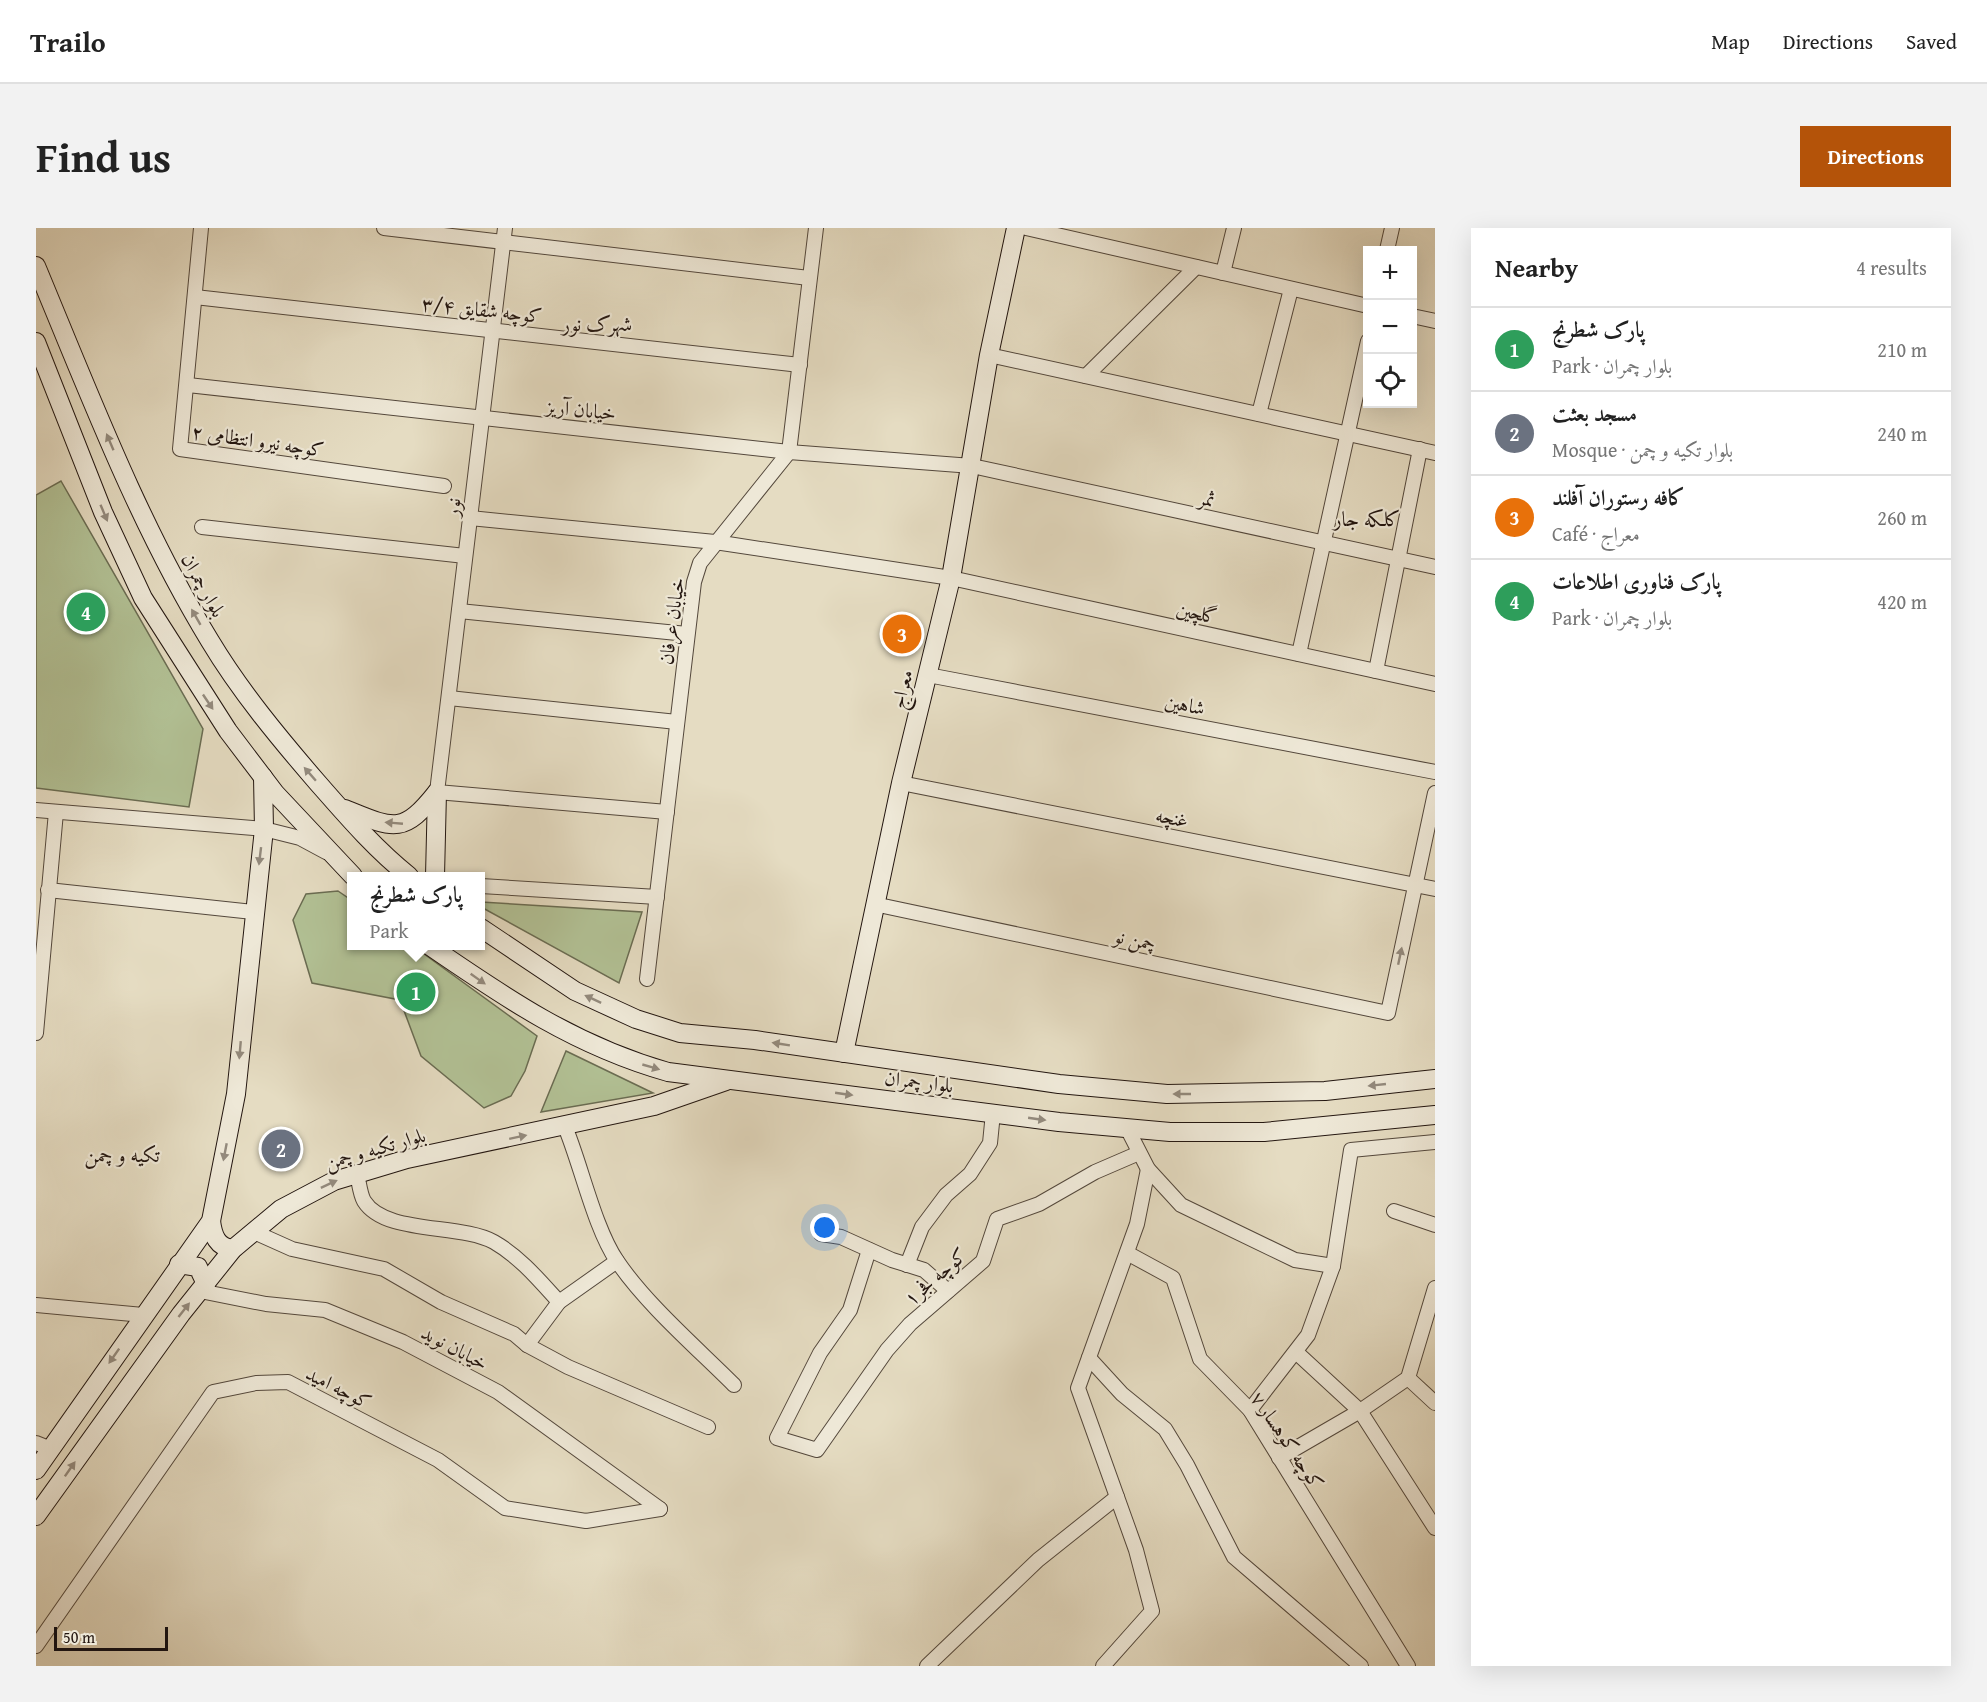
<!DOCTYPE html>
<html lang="en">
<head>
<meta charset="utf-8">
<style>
	body { margin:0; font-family:"Gentium Book Plus",Amiri,serif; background:#f2f2f2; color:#222 }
	.controls { position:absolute; right:18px; top:18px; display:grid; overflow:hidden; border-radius:0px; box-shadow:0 6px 24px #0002 }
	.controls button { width:54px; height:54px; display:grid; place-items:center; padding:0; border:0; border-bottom:2px solid #e0e0e0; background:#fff; color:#222; font:30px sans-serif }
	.scale { position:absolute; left:18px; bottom:15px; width:114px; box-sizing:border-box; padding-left:6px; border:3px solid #231610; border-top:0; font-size:16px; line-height:21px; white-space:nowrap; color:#231610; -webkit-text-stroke:4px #eee8d7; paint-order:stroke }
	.you { position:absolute; left:789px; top:1000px; width:21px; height:21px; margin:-15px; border:4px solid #fff; border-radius:50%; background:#1a73e8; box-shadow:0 0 0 9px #1a73e833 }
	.badge { display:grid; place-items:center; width:39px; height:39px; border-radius:50%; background:#b45309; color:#fff; font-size:20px; font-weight:700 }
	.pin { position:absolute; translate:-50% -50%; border:3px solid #fff; box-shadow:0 2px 6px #0006 }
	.popup { position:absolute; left:311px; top:644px; width:138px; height:78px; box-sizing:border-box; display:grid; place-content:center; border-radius:0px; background:#fff; filter:drop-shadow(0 2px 4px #0005); font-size:20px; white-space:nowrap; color:#767676 }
	.popup b { font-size:22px; color:#222 }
	.popup::after { content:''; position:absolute; left:50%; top:100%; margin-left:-12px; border:12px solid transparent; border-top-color:#fff }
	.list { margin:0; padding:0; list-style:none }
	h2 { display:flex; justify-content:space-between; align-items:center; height:78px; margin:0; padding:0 24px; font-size:26px }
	h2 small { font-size:20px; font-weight:400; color:#767676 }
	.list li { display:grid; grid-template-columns:39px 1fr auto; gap:18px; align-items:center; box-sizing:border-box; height:84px; padding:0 24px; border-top:2px solid #e0e0e0 }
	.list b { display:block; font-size:22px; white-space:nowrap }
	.list p { margin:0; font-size:20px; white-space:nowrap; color:#767676 }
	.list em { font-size:20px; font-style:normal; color:#767676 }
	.icon { flex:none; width:33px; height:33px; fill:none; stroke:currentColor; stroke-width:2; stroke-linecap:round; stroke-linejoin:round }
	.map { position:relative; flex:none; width:1399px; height:1438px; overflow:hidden; border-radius:0px }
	header { display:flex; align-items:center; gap:36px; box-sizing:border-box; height:84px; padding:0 30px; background:#fff; border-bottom:2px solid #e0e0e0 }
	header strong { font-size:28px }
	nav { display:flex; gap:33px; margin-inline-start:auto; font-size:21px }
	.intro { display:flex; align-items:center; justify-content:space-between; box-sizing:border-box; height:144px; padding:0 36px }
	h1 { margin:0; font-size:42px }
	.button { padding:15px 27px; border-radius:0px; background:#b45309; color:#fff; font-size:21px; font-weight:700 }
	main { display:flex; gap:36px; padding:0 36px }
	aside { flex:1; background:#fff; border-radius:0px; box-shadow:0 6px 24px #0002 }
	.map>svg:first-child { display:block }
	.green { fill:#b2c195; stroke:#6a6c52; stroke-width:1.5 }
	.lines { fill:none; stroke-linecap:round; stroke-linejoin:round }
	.street-casing { stroke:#54483c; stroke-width:16 }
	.secondary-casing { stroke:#231610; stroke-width:20 }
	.street { stroke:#eee8d7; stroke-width:14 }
	.secondary { stroke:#eee8d7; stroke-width:18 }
	.oneway { fill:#938a7d }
	.labels { text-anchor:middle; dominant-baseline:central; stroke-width:4.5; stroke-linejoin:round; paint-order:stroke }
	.street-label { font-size:20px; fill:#231610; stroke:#eee8d7 }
	.neighbourhood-label { font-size:21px; fill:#231610; stroke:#eee8d7 }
</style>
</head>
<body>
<header>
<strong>Trailo</strong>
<nav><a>Map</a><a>Directions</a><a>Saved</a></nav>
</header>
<div class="intro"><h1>Find us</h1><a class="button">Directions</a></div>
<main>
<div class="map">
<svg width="1399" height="1438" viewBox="0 0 1399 1438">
	<rect width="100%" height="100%" fill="#e5dcc2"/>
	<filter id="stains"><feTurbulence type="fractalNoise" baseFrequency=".00333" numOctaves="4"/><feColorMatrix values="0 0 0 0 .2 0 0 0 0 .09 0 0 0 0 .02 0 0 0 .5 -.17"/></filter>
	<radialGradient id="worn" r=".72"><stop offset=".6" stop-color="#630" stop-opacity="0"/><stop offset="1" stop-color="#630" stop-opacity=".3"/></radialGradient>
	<g class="green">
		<path d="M 25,253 L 167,501 L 153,579 L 0,560 L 0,267 Z"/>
		<path d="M 302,663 L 315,672 L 316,718 L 377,718 L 501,808 L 489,843 L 475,868 L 448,880 L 385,828 L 364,772 L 276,755 L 257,692 L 270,666 Z"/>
		<path d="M 445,674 L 606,684 L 583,755 L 445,679 Z"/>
		<path d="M 530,823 L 617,865 L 505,884 Z"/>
	</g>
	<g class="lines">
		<defs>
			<g id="street">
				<path d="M 165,0 L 144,221 L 408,258"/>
				<path d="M 348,0 L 773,50"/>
				<path d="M 469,0 L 401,564 L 631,584"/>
				<path d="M 990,0 L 1332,78"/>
				<path d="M 1351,22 L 1356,0"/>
				<path d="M 1187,45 L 1198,0"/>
				<path d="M 159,69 L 764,137"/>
				<path d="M 1376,88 L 1399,93"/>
				<path d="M 953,127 L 1399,225"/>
				<path d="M 1050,148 L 1160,39"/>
				<path d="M 152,157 L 753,224 L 936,238 L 1399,339"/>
				<path d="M 1223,186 L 1255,61"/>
				<path d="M 434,290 L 679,314 L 915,350 L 1399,456"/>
				<path d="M 166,299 L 429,328"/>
				<path d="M 423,383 L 651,406"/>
				<path d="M 1263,426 L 1332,113"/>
				<path d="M 1340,443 L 1384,221"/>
				<path d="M 892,447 L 1399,544"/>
				<path d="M 413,470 L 641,494"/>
				<path d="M 865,555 L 1399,661"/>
				<path d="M 0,582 L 228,601 L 264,610 L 290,624"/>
				<path d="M 445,658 L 621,669"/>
				<path d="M 12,662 L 217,684"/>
				<path d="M 838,676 L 1352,785 L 1399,565"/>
				<path d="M 611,751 L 658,354 L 664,335 L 753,224 L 780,0"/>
				<path d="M 0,805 L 20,584"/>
				<path d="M 528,896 C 545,936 558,999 581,1033 C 610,1076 661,1120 698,1157"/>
				<path d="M 1091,900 L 1112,941 L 1145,977 L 1259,1032 L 1297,1038"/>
				<path d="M 321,946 C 323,954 324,966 328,973 C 349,1007 424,995 458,1014 C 484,1029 503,1052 523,1074"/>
				<path d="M 1358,983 L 1399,997"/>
				<path d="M 218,1004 L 256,1021 L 348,1041 L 405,1074 L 478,1106 L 491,1117 L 532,1139 L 672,1199"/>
				<path d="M 785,1006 L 805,1009 L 856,1032 L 888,1042 L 912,1063"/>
				<path d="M 833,1022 L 814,1082 L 784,1125 L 741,1210 L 781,1222 L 851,1122 L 874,1096 L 947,1033 L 961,991 L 1003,976 L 1059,944 L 1103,925"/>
				<path d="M 1091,1025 L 1137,1050 L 1164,1131 L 1214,1182 L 1372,1438"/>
				<path d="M 871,1037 L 886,999 L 910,967 L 934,946 L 954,915 L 957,885"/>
				<path d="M 164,1063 L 230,1076 L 289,1082 L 367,1114 L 462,1164 L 624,1281"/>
				<path d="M 0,1077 L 107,1087"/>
				<path d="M 491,1117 L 523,1074 L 581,1033"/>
				<path d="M 1260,1124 L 1324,1183 L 1399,1300"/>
				<path d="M 1053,1130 L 1086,1166 L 1129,1201 L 1151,1237 L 1198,1329 L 1325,1438"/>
				<path d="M 1372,1150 L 1399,1175"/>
				<path d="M 1214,1182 L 1272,1107 L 1297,1038 L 1315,922 L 1399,914"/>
				<path d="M 0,1215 L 15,1221"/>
				<path d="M 1243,1230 L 1324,1183 L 1372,1150 L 1399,1060"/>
				<path d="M 0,1418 L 177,1164 L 220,1155 L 252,1154 L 402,1232 L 469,1280 L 550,1293 L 624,1281"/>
				<path d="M 891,1438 L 1002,1332 L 1081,1269"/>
				<path d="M 1067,1438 L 1116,1383 L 1100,1322 L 1042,1160 L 1101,996 L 1112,941"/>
			</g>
			<g id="secondary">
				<path d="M 0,38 C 53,165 102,295 174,413 C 204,463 243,510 281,554 C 310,587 339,621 373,648"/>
				<path d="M 0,114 L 67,284 L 107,370 L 192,503 L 239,565 L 317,648"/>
				<path d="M 309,581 C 358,601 367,607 401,564"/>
				<path d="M 399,648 L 401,564"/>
				<path d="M 445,700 L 539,763 L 600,791 L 644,805 L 719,812 L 1023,856 L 1131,866 L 1289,863 L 1399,851"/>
				<path d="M 394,718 C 471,771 540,818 632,844 L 1023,894 L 1134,904 L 1228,904 L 1399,887"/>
				<path d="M 808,825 L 865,555 L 915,350 L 953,127 L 980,0"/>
				<path d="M 175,993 C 177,1008 181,1019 197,1021"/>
				<path d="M 143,1036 L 162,1039 L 170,1056"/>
				<path d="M 0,1242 L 175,993 L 200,866 L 228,601 L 227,549"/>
				<path d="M 0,1288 L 145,1086 L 197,1021 L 245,981 L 298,953 L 371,931 L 618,878 L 690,853"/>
			</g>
		</defs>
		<use href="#street" class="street-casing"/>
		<use href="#secondary" class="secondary-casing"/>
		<use href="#street" class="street"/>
		<use href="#secondary" class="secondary"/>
	</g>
	<defs><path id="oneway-solid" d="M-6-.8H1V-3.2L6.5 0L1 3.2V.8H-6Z" transform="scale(1.5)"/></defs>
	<g class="oneway">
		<use href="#oneway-solid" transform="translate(74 214) rotate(-113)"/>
		<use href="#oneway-solid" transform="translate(68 285) rotate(67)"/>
		<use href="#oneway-solid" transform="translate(160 389) rotate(-120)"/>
		<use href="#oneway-solid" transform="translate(172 474) rotate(56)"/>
		<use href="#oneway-solid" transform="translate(274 546) rotate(-131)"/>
		<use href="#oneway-solid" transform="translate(358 595) rotate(-175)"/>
		<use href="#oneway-solid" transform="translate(224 628) rotate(97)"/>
		<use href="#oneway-solid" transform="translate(1364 728) rotate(-78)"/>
		<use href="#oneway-solid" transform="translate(442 751) rotate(35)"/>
		<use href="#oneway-solid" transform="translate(557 771) rotate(-155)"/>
		<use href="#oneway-solid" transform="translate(745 816) rotate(-171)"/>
		<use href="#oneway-solid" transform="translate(204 822) rotate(95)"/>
		<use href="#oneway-solid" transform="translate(615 839) rotate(16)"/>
		<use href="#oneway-solid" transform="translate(1341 857) rotate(174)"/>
		<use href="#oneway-solid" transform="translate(808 866) rotate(8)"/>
		<use href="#oneway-solid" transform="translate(1146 866) rotate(180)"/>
		<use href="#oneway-solid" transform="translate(1001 891) rotate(8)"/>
		<use href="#oneway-solid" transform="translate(482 909) rotate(-12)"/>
		<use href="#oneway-solid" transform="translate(189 924) rotate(101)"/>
		<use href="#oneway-solid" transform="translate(293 956) rotate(-25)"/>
		<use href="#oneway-solid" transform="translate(148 1082) rotate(-52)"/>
		<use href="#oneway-solid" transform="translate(78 1128) rotate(125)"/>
		<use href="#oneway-solid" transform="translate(34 1241) rotate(-55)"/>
	</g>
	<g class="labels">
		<g class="street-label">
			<text transform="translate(446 81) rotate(6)">کوچه شقایق ۳/۴</text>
			<text transform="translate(545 181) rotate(6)">خیابان آریز</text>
			<text transform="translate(222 212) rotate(8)">کوچه نیرو انتظامی ۲</text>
			<text transform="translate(1171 270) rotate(12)">ثمر</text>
			<text transform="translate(416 279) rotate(-83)">نور</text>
			<text transform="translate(168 357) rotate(61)">بلوار چمران</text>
			<text transform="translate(1161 384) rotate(12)">گلچین</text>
			<text transform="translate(635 393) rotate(-82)">خیابان عرفان</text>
			<text transform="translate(865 461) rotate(-76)">معراج</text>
			<text transform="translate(1149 476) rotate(11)">شاهین</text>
			<text transform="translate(1136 589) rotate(11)">غنچه</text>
			<text transform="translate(1099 711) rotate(12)">چمن نو</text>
			<text transform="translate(883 853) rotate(7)">بلوار چمران</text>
			<text transform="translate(339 920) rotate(-16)">بلوار تکیه و چمن</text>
			<text transform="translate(899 1048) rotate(-41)">کوچه فجر۱</text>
			<text transform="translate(419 1119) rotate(28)">خیابان نوید</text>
			<text transform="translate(303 1159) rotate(27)">کوچه امید</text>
			<text transform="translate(1252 1212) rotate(56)">کوچه کوهسار ۷</text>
		</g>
		<g class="neighbourhood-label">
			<text x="561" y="95">شهرک نور</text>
			<text x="1331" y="290">کلکه جار</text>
			<text x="86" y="926">تکیه و چمن</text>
		</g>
	</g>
	<rect width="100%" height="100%" filter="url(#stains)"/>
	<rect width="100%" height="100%" fill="url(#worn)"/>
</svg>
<div class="controls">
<button>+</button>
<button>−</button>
<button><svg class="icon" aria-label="locate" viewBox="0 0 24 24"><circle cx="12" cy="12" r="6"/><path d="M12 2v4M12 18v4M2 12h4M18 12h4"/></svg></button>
</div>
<div class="scale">50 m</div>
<div class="you"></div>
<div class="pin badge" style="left:380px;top:764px;background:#2e9e5b">1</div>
<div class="popup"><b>پارک شطرنج</b>Park</div>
<div class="pin badge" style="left:245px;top:921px;background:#6b7280">2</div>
<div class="pin badge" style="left:866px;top:406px;background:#e8710a">3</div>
<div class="pin badge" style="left:50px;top:384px;background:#2e9e5b">4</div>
</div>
<aside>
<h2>Nearby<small>4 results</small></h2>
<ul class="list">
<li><span class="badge" style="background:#2e9e5b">1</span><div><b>پارک شطرنج</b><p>Park · بلوار چمران</p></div><em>210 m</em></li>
<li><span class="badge" style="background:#6b7280">2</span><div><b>مسجد بعثت</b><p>Mosque · بلوار تکیه و چمن</p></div><em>240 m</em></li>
<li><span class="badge" style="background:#e8710a">3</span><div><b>کافه رستوران آفلند</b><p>Café · معراج</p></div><em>260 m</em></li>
<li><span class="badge" style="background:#2e9e5b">4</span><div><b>پارک فناوری اطلاعات</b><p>Park · بلوار چمران</p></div><em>420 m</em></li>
</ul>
</aside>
</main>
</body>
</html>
